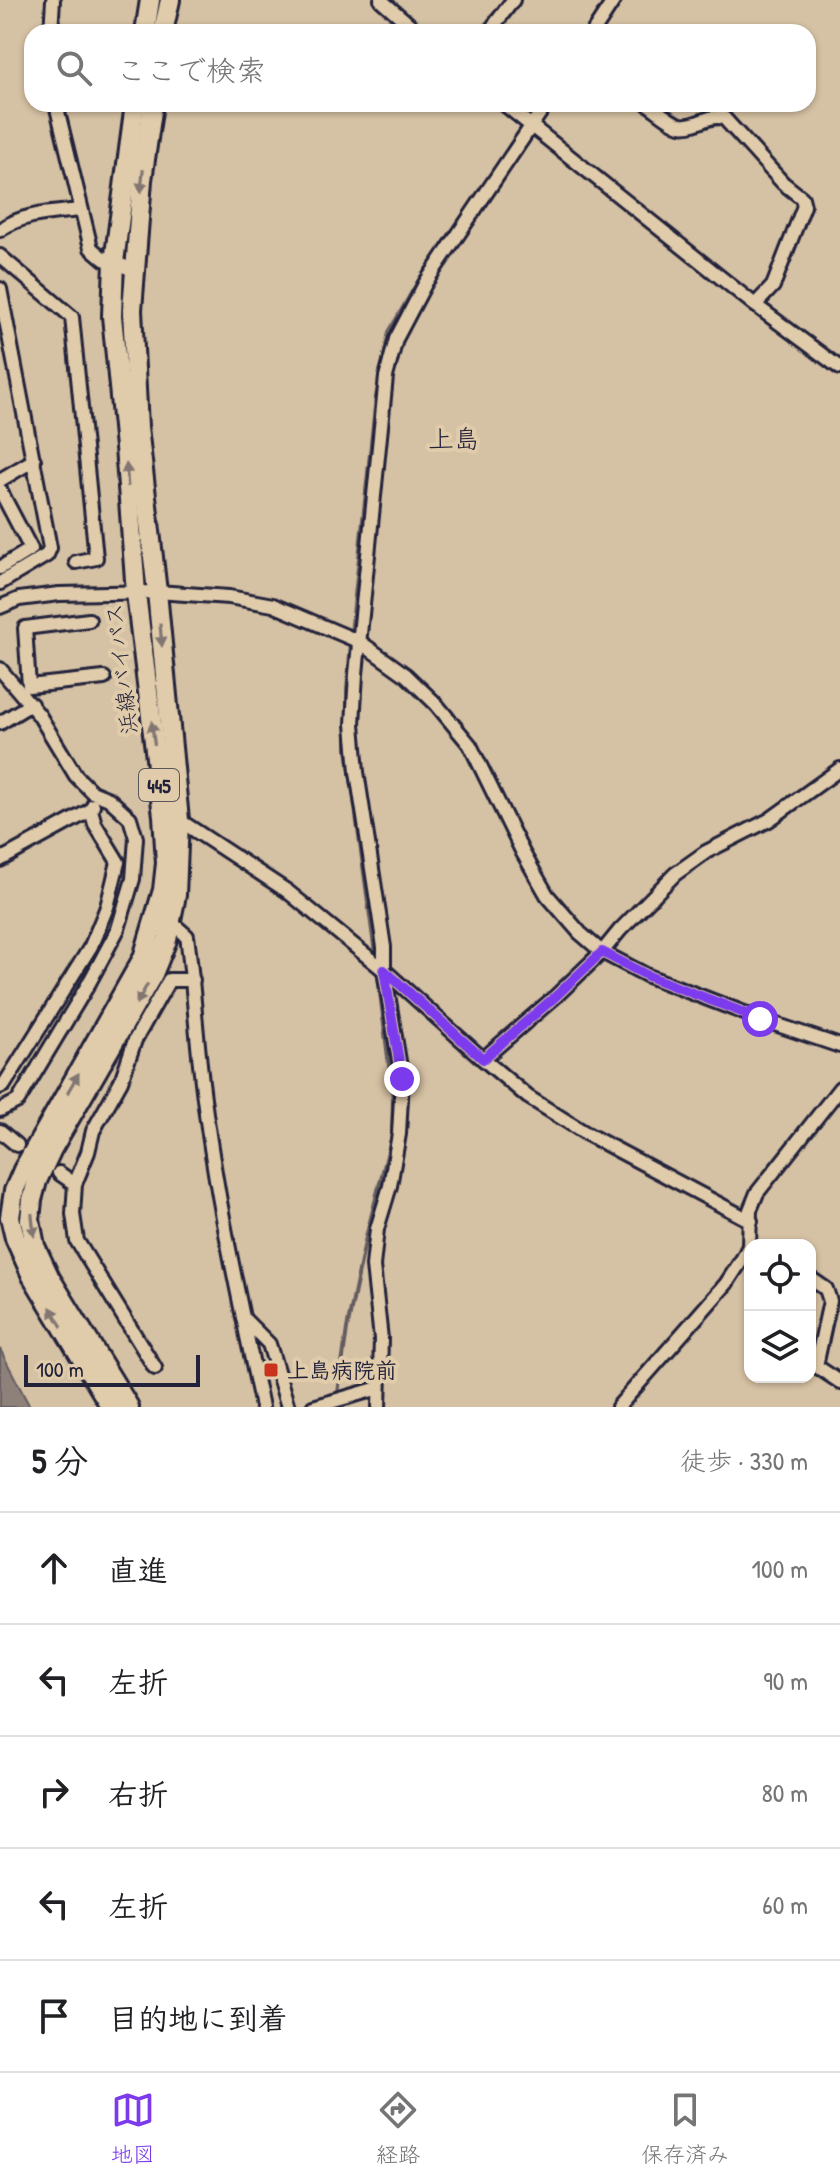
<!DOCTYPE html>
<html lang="ja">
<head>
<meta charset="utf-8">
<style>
	body { margin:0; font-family:"Patrick Hand","Klee One",sans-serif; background:#f2f2f2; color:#202124 }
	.controls { position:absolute; right:24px; bottom:24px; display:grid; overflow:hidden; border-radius:16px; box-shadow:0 2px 6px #0004 }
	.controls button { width:72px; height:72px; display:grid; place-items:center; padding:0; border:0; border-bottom:2px solid #e0e0e0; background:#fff; color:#202124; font:40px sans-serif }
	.scale { position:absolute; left:24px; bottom:20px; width:176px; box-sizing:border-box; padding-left:8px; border:4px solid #22223b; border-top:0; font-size:22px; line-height:28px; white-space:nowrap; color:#22223b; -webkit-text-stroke:6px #e0cbaa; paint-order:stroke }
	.stop { position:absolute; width:24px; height:24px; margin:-18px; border:6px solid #7c3aed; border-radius:50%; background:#fff }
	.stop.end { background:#7c3aed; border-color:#fff; box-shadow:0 2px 8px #0008 }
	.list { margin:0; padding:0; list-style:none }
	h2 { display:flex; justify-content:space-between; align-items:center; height:104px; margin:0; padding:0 32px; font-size:34px }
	h2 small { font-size:26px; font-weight:400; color:#757577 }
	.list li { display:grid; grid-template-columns:52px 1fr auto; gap:24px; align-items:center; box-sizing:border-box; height:112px; padding:0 32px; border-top:2px solid #e0e0e0 }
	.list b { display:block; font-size:30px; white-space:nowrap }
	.list em { font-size:26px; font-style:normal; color:#757577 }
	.icon { flex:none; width:44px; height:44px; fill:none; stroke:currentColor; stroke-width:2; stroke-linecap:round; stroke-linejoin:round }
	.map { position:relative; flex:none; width:840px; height:1407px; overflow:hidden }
	.search { position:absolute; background:#fff; box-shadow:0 2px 6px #0004; left:24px; right:24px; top:24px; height:88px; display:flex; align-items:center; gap:20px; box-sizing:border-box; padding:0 28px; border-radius:24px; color:#757577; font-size:30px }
	.sheet { height:664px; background:#fff }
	nav { display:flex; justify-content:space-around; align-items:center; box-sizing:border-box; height:112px; border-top:2px solid #e0e0e0; background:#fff; font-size:22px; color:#757577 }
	nav a { display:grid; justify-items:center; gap:4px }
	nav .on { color:#7c3aed }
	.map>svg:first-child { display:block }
	.water { fill:#8e817a; stroke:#635b61; stroke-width:2 }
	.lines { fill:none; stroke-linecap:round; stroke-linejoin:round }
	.stream { stroke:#635b61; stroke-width:4 }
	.minor-casing { stroke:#22223b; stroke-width:18 }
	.highway-casing { stroke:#22223b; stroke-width:24 }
	.minor { stroke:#e0cbaa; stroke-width:12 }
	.highway { stroke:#e0cbaa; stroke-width:18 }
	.oneway { fill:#817672 }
	.route { stroke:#7c3aed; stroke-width:10 }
	.poi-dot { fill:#c8321e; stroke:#e0cbaa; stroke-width:3 }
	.labels { text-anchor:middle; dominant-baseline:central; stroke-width:8; stroke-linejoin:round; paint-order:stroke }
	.shield { fill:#e0cbaa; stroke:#5b555c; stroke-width:2 }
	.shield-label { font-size:20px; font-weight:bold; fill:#22223b }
	.street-label { font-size:22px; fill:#22223b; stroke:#e0cbaa }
	.poi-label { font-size:22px; font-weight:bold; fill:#22223b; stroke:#e0cbaa; text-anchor:start }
	.quarter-label { font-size:26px; fill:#22223b; stroke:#e0cbaa }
</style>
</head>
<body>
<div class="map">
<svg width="840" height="1407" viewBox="0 0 840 1407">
	<rect width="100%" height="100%" fill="#d5c1a3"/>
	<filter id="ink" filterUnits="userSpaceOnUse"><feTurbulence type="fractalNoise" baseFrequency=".0125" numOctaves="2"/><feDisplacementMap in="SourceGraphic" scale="16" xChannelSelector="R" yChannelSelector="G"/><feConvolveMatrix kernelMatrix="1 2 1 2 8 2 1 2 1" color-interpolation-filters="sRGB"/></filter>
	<g filter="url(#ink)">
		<path class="water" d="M 0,1349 L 30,1407 L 0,1407 Z"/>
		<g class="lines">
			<g class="stream">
				<path d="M 351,634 L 376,397 L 389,332 L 417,283 L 493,172"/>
				<path d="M 351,643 L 347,690 L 347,749 L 376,960"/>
				<path d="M 336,1407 L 347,1329 L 366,1237 L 392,1136 L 393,1098 L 377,968"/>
			</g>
			<defs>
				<g id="minor">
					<path d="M 381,0 L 418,32"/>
					<path d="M 51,32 L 53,0"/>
					<path d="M 489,32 L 513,0"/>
					<path d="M 593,32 L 614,0"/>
					<path d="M 56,104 L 91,248 L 104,259 L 134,270"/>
					<path d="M 504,104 L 755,305 L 840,368"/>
					<path d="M 648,104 C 657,110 670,122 680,125 C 696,128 709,113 724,118 L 783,183 L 802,198 L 804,206 L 773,286 L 755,305"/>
					<path d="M 0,230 C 23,213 53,213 80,210"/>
					<path d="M 0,256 L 72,317 L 96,558 L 76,562"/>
					<path d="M 0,289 L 50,548 L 47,555 L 0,583"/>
					<path d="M 0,480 L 34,460"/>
					<path d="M 0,490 L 31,549 L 0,568"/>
					<path d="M 0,607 L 19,599 L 59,594 L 157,592 L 229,597 L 273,605 L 360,642 L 406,675 L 436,704 L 470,745 L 523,853 L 547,895 L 580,933 L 602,952 L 648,976 L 760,1019 L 840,1046"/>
					<path d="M 89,620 L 25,628 L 29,686 L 104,678"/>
					<path d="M 0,669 L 39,715 L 76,776 L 92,792 L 109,799 L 130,818 L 136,838 L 133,879 L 118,929 L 89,983 L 18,1101 L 0,1110"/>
					<path d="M 0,723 L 31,704"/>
					<path d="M 174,819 L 179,820 L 287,891 L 384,970 L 483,1059 L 528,1097 L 587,1134 L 751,1221"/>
					<path d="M 0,860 L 91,810 L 93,805"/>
					<path d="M 167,921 L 171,922 L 187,936 C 193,979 195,1021 200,1064 C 212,1179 238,1294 262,1407"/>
					<path d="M 483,1059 L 556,996 L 602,952 L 620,930 L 675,874 L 706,852 L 769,820 L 840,769"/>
					<path d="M 0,1087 L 4,1085 L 91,946 L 107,907 L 118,862 L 95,824 L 91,810"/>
					<path d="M 0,1131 L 17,1145"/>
					<path d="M 59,1173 L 75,1184"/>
					<path d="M 810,1278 L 826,1289 L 830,1301 L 816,1366 L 840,1382"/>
					<path d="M 243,1318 L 269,1344 L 288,1407"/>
					<path d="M 155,1368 L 77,1241 L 73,1214 L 75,1184 L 88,1152 L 93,1131 L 121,1081 L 135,1040 L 169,980 L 193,980"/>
					<path d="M 313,1407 L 379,1388"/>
					<path d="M 379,1407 L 381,1339 L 373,1266 L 377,1229 L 390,1186 L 399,1134 L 402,1079 L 384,970 L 384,947 L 379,914 L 357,772 L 353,724 L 356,674 L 386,377 L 396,339 L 426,282 L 546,104"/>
					<path d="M 618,1407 L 726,1284 L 743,1258 L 749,1246 L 750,1210 L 757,1193 L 840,1088"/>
				</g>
				<g id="highway">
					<path d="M 145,32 L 150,0"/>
					<path d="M 163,32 L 170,0"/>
					<path d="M 111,1407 L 32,1276 L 15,1238 L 10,1217 L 14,1191 L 23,1170 L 143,958 L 163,890 L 166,863 L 163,816 L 136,593 L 125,447 L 112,316 L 114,262 L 135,104"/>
					<path d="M 129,1407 L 50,1278 L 35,1246 L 30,1220 L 32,1200 L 37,1181 L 52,1149 L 153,974 L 167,940 L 176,895 L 179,820 L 157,592 L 138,427 L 132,310 L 142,180 L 153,104"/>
				</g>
			</defs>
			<use href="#minor" class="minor-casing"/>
			<use href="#highway" class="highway-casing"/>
			<use href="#minor" class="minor"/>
			<use href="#highway" class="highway"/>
		</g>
		<defs><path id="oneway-solid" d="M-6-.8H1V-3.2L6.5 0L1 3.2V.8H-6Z" transform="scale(2)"/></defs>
		<g class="oneway">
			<use href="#oneway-solid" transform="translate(142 181) rotate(96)"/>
			<use href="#oneway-solid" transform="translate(127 475) rotate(-94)"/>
			<use href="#oneway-solid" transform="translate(161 635) rotate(85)"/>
			<use href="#oneway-solid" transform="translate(153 733) rotate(-97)"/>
			<use href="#oneway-solid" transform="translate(142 994) rotate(119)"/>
			<use href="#oneway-solid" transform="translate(73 1083) rotate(-60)"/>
			<use href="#oneway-solid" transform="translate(33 1225) rotate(84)"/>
			<use href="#oneway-solid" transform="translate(56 1317) rotate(-121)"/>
		</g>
	</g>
	<g class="lines" filter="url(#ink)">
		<path class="route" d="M 402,1079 L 384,970 L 483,1059 L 556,996 L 602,952 L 648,976 L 760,1019"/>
	</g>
	<rect class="poi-dot" x="263" y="1362" width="16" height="16" rx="4"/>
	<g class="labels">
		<rect class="shield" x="139" y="769" width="40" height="32" rx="6"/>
		<g class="shield-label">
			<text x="159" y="785">445</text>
		</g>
		<g class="street-label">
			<text transform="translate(121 669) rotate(-97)">浜線バイパス</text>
		</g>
		<g class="poi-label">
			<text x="287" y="1370">上島病院前</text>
		</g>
		<g class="quarter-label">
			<text x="454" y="438">上島</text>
		</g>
	</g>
</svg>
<div class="controls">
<button><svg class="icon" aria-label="locate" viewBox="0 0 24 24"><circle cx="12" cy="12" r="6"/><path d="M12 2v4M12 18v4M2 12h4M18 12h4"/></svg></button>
<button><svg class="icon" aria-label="layers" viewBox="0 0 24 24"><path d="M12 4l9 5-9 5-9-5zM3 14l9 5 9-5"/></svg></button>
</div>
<div class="scale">100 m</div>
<div class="stop" style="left:760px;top:1019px"></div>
<div class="stop end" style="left:402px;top:1079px"></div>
<div class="search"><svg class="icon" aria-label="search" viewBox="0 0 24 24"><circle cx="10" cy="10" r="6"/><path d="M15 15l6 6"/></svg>ここで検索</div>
</div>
<section class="sheet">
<h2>5 分<small>徒歩 · 330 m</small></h2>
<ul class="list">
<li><svg class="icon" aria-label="ahead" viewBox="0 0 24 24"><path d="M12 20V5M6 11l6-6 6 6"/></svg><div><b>直進</b></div><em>100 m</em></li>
<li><svg class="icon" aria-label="left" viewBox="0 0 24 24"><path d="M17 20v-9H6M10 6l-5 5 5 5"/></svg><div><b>左折</b></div><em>90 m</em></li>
<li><svg class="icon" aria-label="right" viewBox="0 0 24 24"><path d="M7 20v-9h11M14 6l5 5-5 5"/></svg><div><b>右折</b></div><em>80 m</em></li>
<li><svg class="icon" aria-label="left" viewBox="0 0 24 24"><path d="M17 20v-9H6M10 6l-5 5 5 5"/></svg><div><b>左折</b></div><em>60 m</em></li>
<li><svg class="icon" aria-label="arrive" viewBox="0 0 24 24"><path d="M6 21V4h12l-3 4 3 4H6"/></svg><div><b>目的地に到着</b></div></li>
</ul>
</section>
<nav>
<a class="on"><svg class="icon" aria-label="map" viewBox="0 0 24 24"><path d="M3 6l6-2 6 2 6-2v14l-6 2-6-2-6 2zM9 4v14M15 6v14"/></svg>地図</a>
<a><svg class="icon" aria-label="directions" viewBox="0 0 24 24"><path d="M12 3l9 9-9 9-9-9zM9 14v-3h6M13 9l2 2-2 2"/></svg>経路</a>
<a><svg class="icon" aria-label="saved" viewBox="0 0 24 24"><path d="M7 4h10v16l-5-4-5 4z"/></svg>保存済み</a>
</nav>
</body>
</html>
